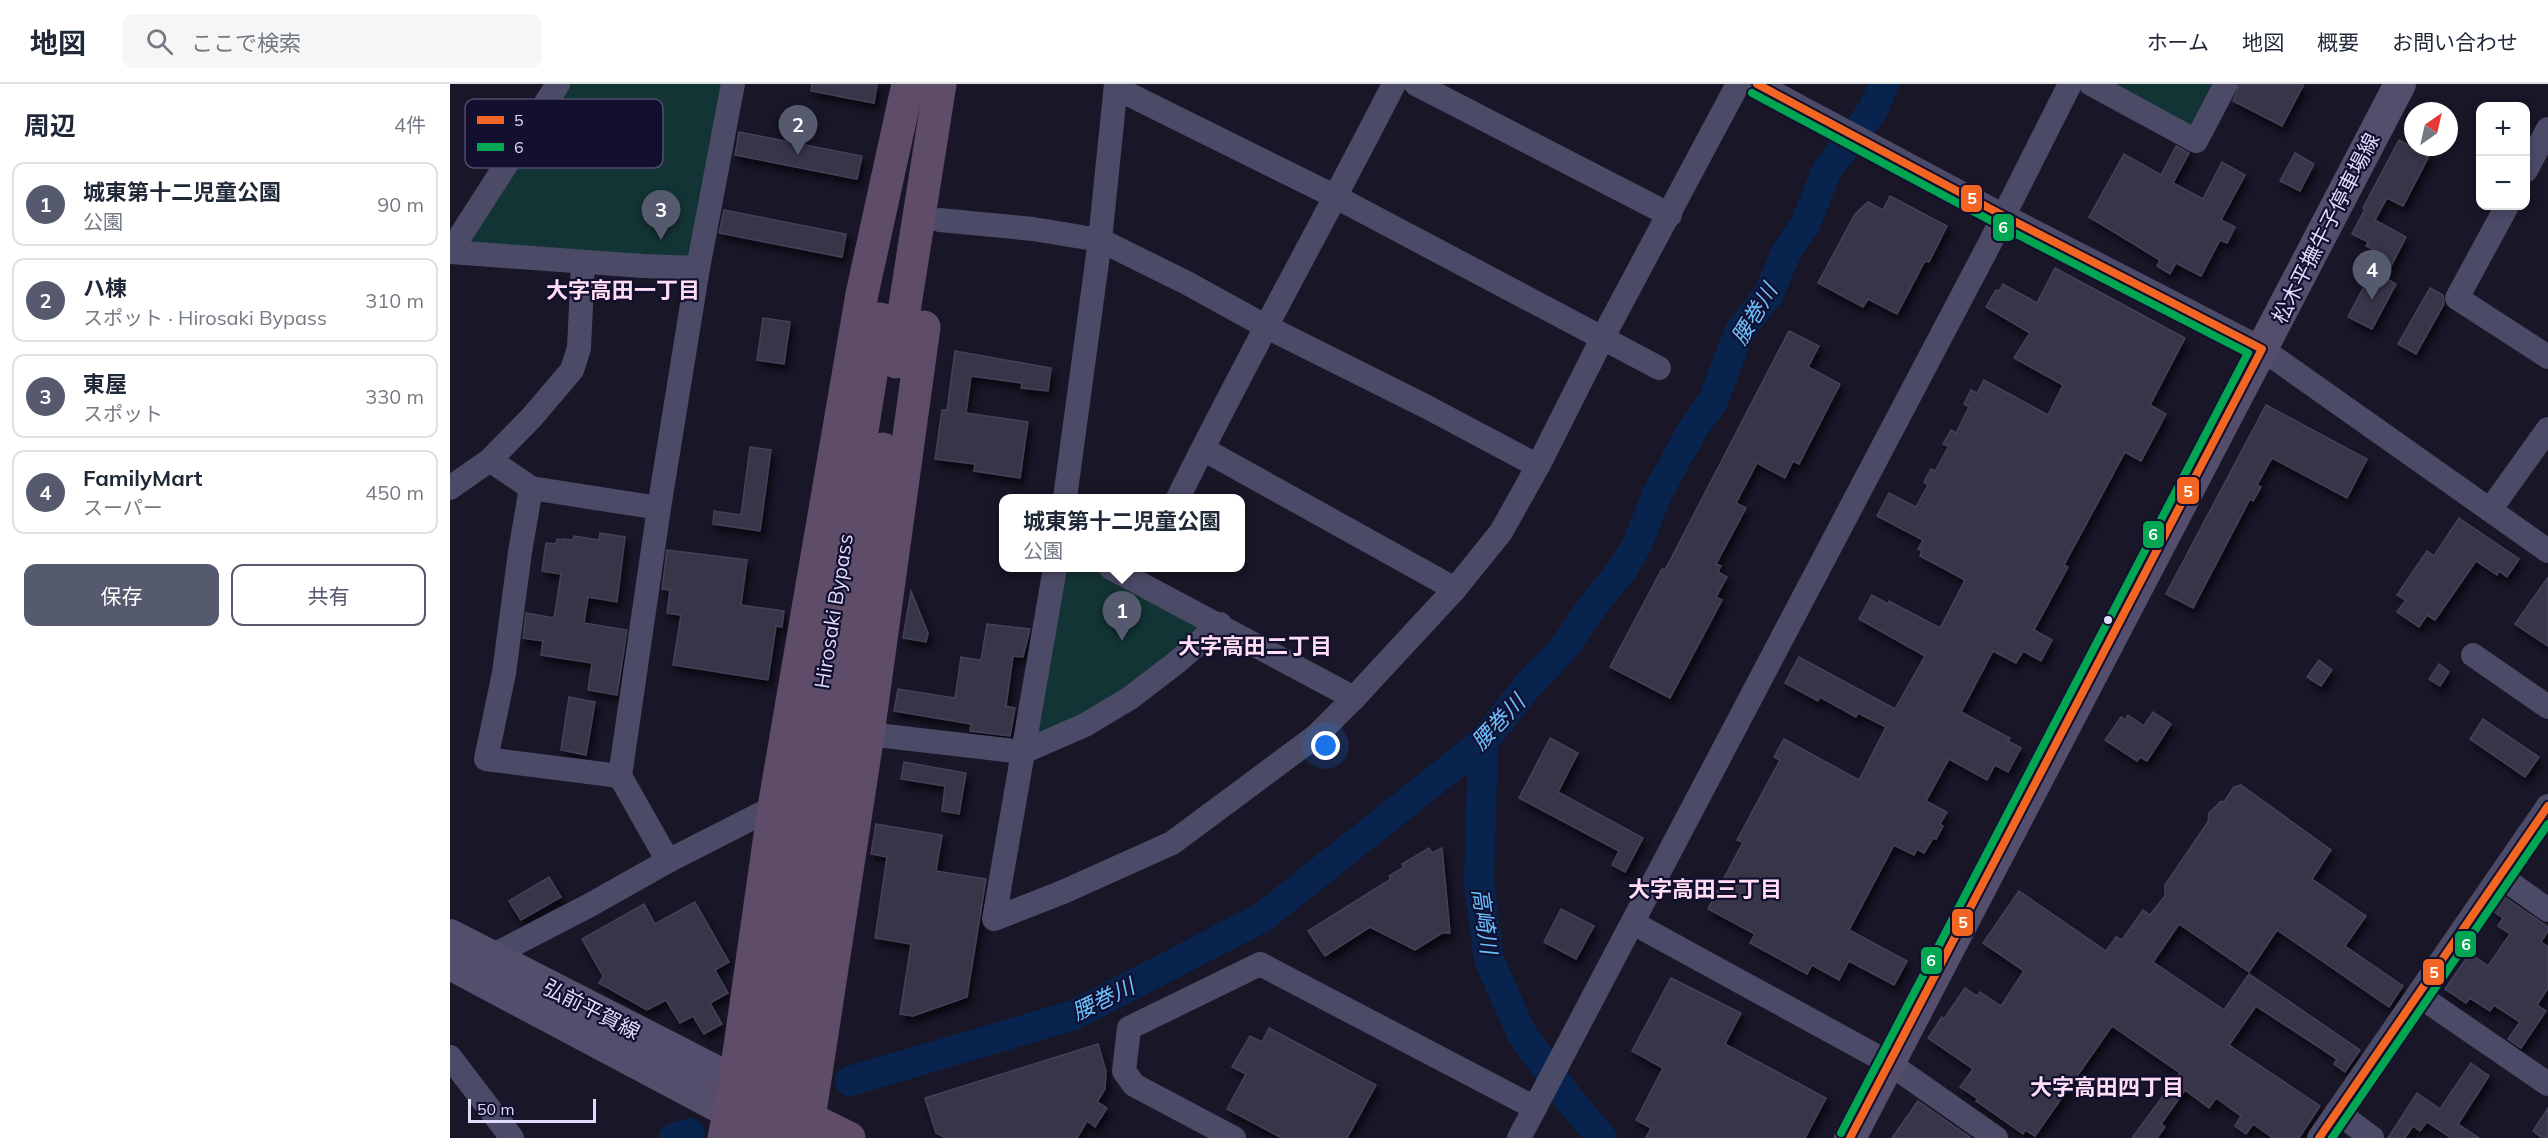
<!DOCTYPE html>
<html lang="ja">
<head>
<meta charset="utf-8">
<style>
	body { margin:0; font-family:Mulish,"Noto Sans JP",sans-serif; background:#f6f6f7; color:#1f2937 }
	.controls { position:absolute; right:18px; top:18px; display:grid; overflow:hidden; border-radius:12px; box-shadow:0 3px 9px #0003 }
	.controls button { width:54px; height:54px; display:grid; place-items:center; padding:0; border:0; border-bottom:2px solid #e0e1e3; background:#fff; color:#1f2937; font:30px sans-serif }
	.compass { position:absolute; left:1954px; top:18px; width:54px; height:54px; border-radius:50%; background:#fff; box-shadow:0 3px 9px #0003; rotate:34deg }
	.scale { position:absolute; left:18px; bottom:15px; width:128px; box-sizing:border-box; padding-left:6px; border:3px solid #dfdcff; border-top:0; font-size:16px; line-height:21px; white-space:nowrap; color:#dfdcff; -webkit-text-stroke:4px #130f2e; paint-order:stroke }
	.you { position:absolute; left:876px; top:662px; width:21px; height:21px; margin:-15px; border:4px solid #fff; border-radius:50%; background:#1a73e8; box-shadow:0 0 0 9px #1a73e833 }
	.badge { display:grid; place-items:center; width:39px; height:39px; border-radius:50%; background:#565a6f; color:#fff; font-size:20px; font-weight:700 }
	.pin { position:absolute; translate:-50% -50px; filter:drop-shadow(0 2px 3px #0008) }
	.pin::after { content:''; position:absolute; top:32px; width:21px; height:18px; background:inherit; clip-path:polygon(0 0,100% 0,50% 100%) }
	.popup { position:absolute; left:549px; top:410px; width:246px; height:78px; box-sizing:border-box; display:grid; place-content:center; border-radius:12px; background:#fff; filter:drop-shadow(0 2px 4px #0005); font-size:20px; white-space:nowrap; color:#747a83 }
	.popup b { font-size:22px; color:#1f2937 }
	.popup::after { content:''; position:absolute; left:50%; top:100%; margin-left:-12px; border:12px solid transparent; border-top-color:#fff }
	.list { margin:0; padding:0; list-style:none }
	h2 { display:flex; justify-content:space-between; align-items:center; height:78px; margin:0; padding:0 24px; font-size:26px }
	h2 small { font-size:20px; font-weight:400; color:#747a83 }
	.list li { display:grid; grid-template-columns:39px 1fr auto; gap:18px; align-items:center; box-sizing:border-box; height:84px; margin:0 12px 12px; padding:0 12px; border:2px solid #e0e1e3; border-radius:12px }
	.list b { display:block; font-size:22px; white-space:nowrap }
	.list p { margin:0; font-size:20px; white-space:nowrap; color:#747a83 }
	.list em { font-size:20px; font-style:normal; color:#747a83 }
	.actions { display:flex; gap:12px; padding:18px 24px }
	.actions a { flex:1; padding:14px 0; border:2px solid #565a6f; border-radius:12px; text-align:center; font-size:21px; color:#565a6f }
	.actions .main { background:#565a6f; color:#fff }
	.icon { flex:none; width:33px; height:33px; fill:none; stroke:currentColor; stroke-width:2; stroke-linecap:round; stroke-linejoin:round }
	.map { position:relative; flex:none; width:2098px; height:1054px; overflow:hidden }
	header { display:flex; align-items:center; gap:36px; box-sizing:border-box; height:84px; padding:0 30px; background:#fff; border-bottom:2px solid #e0e1e3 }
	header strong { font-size:28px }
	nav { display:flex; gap:33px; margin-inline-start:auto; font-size:21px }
	.search { width:420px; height:54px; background:#f6f6f7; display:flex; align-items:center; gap:15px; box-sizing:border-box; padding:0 21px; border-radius:12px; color:#747a83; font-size:22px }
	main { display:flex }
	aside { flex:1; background:#fff }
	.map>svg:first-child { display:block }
	.green { fill:#133434 }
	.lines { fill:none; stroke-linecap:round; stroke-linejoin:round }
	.river { stroke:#08234d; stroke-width:30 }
	.building { fill:#373548; stroke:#45415a; stroke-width:1.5; filter:url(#shadow) }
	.minor { stroke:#4b4b68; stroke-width:24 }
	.major { stroke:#544d6c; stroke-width:32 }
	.highway { stroke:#5e4c68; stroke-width:33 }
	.bus-1-casing { stroke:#130f2e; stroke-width:12 }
	.bus-2-casing { stroke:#130f2e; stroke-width:12 }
	.bus-1 { stroke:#f26522; stroke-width:8 }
	.bus-2 { stroke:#00a651; stroke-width:8 }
	.bus-dot { fill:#dfdcff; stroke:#130f2e; stroke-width:2 }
	.labels { text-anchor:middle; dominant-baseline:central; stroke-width:4.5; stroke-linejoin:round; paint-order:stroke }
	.street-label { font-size:21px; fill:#dfdcff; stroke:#130f2e }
	.neighbourhood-label { font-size:22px; font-weight:bold; fill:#ffdef4; stroke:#130f2e }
	.water-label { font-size:22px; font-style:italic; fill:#6ac0ff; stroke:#130f2e }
	.key { fill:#130f2e; stroke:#504c6d; stroke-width:1.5 }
	.key-label { font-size:16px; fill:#dfdcff }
	.line-badge { stroke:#130f2e; stroke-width:2 }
	.badge-label { font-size:16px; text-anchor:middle; font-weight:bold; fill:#fff }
</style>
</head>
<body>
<header>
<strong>地図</strong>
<div class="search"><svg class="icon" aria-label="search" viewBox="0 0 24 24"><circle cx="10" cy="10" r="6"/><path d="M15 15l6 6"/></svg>ここで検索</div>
<nav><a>ホーム</a><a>地図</a><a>概要</a><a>お問い合わせ</a></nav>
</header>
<main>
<aside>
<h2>周辺<small>4件</small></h2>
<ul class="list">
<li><span class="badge">1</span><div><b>城東第十二児童公園</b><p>公園</p></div><em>90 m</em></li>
<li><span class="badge">2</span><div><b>ハ棟</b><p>スポット · Hirosaki Bypass</p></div><em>310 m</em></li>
<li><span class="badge">3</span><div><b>東屋</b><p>スポット</p></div><em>330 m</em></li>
<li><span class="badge">4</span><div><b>FamilyMart</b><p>スーパー</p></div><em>450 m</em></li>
</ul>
<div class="actions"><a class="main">保存</a><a>共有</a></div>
</aside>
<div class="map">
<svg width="2098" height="1054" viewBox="0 0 2098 1054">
	<defs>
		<filter id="shadow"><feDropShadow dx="3.5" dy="6" stdDeviation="3" flood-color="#0009"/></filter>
	</defs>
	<rect width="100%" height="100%" fill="#181627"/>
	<g class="green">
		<path d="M 120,0 L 275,0 L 243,176 L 11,163 Z"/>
		<path d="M 1653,0 L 1768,0 L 1747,41 L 1737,44 Z"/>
		<path d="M 611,484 L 648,484 L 755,539 L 734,566 L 623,638 L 584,651 Z"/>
	</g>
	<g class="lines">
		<g class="river">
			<path d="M 1033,658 L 1029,797 L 1039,876 L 1072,950 L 1118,1014 L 1152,1054"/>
			<path d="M 400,997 L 624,931 L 813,833 L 1033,658 L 1079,600 L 1114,564 L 1140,525 L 1171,487 L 1187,461 L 1208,408 L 1244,343 L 1262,319 L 1289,249 L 1319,209 L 1337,167 L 1355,141 L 1377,86 L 1423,26 L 1434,0"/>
			<path d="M 224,1054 L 240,1049"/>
		</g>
	</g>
	<g class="building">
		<path d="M 362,0 L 427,0 L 424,19 L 361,7 Z"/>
		<path d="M 1790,0 L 1854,0 L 1832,42 L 1783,17 Z"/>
		<path d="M 289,48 L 412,72 L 407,95 L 285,71 Z"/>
		<path d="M 1949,56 L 1979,72 L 1953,122 L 1937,114 L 1925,136 L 1956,153 L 1935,194 L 1946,200 L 1922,245 L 1898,233 L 1931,170 L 1916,162 L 1918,158 L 1902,150 L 1915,125 L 1913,124 Z"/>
		<path d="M 1726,62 L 1739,69 L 1723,99 L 1753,115 L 1772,78 L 1795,91 L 1771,136 L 1785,143 L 1777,159 L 1770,156 L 1751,192 L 1726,179 L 1720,190 L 1707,182 L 1710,176 L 1639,133 L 1674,70 L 1711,91 Z"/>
		<path d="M 1845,69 L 1864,80 L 1850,107 L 1830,97 Z"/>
		<path d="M 1440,112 L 1497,142 L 1479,178 L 1475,177 L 1447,230 L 1418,215 L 1413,223 L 1368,199 L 1405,130 L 1418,118 L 1433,126 Z"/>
		<path d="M 274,126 L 396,150 L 392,173 L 269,149 Z"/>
		<path d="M 1605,184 L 1735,254 L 1700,321 L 1716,330 L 1691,377 L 1675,368 L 1614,481 L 1618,483 L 1584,546 L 1602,556 L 1591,577 L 1573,567 L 1566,579 L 1543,567 L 1511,628 L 1560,654 L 1558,657 L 1571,664 L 1558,688 L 1545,681 L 1537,696 L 1499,675 L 1476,717 L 1497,728 L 1490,740 L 1493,742 L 1486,755 L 1483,754 L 1474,769 L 1467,765 L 1464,771 L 1444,761 L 1399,846 L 1457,877 L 1444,901 L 1399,877 L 1389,896 L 1362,881 L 1357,890 L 1300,859 L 1305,850 L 1258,825 L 1293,758 L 1287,756 L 1330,676 L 1324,673 L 1334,655 L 1409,696 L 1436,643 L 1408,629 L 1406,633 L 1370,613 L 1368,617 L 1335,599 L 1349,573 L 1445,625 L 1475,572 L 1409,535 L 1422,511 L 1438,520 L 1439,517 L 1490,544 L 1515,496 L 1470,472 L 1472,467 L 1468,465 L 1473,456 L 1427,432 L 1439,409 L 1466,423 L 1478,401 L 1474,398 L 1481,385 L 1485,387 L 1499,362 L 1493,360 L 1501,346 L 1506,349 L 1519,323 L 1514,320 L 1521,306 L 1527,309 L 1534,296 L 1598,331 L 1613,301 L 1564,274 L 1580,249 L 1536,223 L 1546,206 L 1549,207 L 1553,200 L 1587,219 Z"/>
		<path d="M 1980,204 L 1993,211 L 1994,220 L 1966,270 L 1948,260 Z"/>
		<path d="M 313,234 L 340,238 L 334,280 L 307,276 Z"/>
		<path d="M 1339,247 L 1369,262 L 1358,283 L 1390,300 L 1349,380 L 1343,377 L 1335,394 L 1307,379 L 1286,419 L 1296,424 L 1266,480 L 1271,482 L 1268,488 L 1277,493 L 1266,513 L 1272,516 L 1220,614 L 1160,583 L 1212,485 L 1215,486 Z"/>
		<path d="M 505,267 L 601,284 L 598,307 L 571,304 L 572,299 L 521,292 L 516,329 L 578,338 L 570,394 L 524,387 L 525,380 L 485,375 L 492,326 L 497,326 Z"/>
		<path d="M 1816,321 L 1917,375 L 1897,414 L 1822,374 L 1807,401 L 1811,403 L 1803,417 L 1800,415 L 1743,524 L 1716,510 Z"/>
		<path d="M 300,363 L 321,366 L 310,447 L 263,440 L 264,427 L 291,431 Z"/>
		<path d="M 2009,434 L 2069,475 L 2057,493 L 2049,487 L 2047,491 L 2026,477 L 1985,536 L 1977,531 L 1969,543 L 1947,528 L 1956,516 L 1947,511 L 1977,467 L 1984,472 Z"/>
		<path d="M 150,449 L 175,453 L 167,518 L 138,513 L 134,539 L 177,546 L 167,611 L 138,606 L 142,579 L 91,571 L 93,557 L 73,554 L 76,529 L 104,534 L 111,490 L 92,487 L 96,459 L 106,460 L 107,455 L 114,456 L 114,455 L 123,456 L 124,452 L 149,456 Z"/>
		<path d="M 217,466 L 297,476 L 291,521 L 334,527 L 332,543 L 326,542 L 318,596 L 223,581 L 231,531 L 217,529 L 220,506 L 212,505 Z"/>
		<path d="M 2098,493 L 2098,562 L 2065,540 Z"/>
		<path d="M 461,507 L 478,549 L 476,558 L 453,554 Z"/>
		<path d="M 537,540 L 580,545 L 573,573 L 563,572 L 556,622 L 565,624 L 560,652 L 520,647 L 521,640 L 444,627 L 448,605 L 505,614 L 511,573 L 531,576 Z"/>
		<path d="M 1869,576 L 1882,586 L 1871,602 L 1857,593 Z"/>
		<path d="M 1989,580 L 1999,588 L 1990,602 L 1979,595 Z"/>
		<path d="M 119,613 L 145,618 L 136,671 L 111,666 Z"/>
		<path d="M 1703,628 L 1721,640 L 1697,677 L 1690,673 L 1687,677 L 1655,656 L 1671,633 L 1675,636 L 1678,631 L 1694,642 Z"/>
		<path d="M 2033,635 L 2089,673 L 2075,693 L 2020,655 Z"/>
		<path d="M 1100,654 L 1128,669 L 1108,708 L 1193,754 L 1175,788 L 1162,781 L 1169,767 L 1069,714 Z"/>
		<path d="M 454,678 L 516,689 L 509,730 L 492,727 L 495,702 L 451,695 Z"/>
		<path d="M 1791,701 L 1881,766 L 1862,795 L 1916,832 L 1895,862 L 1953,902 L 1939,923 L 1827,846 L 1799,888 L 1729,840 L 1703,878 L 1774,926 L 1799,890 L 1910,966 L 1895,988 L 1884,980 L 1887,975 L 1806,922 L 1779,961 L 1870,1022 L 1849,1054 L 1823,1054 L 1803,1040 L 1796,1050 L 1785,1042 L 1791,1032 L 1766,1014 L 1759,1024 L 1735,1006 L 1711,1040 L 1715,1043 L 1707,1054 L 1682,1054 L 1730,989 L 1662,942 L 1585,1052 L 1575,1046 L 1573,1050 L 1526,1017 L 1528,1015 L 1510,1003 L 1523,985 L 1478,954 L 1492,933 L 1494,935 L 1515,904 L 1527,912 L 1530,908 L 1551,922 L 1574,887 L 1533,859 L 1569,807 L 1656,867 L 1666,853 L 1672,856 L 1693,826 L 1700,831 L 1715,812 L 1715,801 L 1758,738 L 1759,729 L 1771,717 L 1774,718 L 1784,703 Z"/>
		<path d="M 426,740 L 492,751 L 486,787 L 536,795 L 517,913 L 463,932 L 450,930 L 461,860 L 425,854 L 437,773 L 421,770 Z"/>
		<path d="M 979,764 L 982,769 L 992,764 L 1000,849 L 992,849 L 965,866 L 920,843 L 875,872 L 858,847 L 941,795 L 939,792 L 954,783 L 952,780 Z"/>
		<path d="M 99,793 L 111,813 L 71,836 L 59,817 Z"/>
		<path d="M 2053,812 L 2098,843 L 2098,847 L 2091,858 L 2098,863 L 2098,904 L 2087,921 L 2096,927 L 2071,964 L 2058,955 L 2070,938 L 2044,921 L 2040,927 L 2020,914 L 2016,919 L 1995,905 L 2020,869 L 2038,882 L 2060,850 L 2048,842 L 2053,834 L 2043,827 Z"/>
		<path d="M 245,818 L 279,878 L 265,886 L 278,909 L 260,919 L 272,940 L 254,950 L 243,932 L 230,939 L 216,916 L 197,926 L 149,899 L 153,892 L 132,855 L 194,820 L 205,840 Z"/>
		<path d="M 1111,825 L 1144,842 L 1126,875 L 1094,858 Z"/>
		<path d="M 1221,894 L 1291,929 L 1275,960 L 1376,1014 L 1355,1054 L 1196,1054 L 1201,1044 L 1186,1036 L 1213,984 L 1182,967 Z"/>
		<path d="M 819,944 L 926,1001 L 897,1054 L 832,1054 L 777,1025 L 796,990 L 782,983 L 800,952 L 812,958 Z"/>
		<path d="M 648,960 L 656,987 L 655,1005 L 647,1018 L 657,1024 L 645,1043 L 637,1037 L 627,1054 L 496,1054 L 486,1049 L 475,1014 Z"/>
		<path d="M 2021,979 L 2039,992 L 2008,1040 L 2029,1054 L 2001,1054 L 1977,1038 L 1970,1047 L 1963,1042 L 1955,1054 L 1938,1054 L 1967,1009 L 1990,1025 Z"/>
		<path d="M 1468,1017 L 1521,1054 L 1442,1054 Z"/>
		<path d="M 2098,1024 L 2098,1054 L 2092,1054 L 2083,1047 Z"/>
	</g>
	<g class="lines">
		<g class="minor">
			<path d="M 966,0 L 1220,131"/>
			<path d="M 1307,0 L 1554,132 L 1812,265 L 2098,467"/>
			<path d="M 1641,0 L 1746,57 L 1776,0"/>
			<path d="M 666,4 L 886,113 L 1209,284"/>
			<path d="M 2076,86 L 2098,45"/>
			<path d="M 2057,122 L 2007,214 L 2098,273"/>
			<path d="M 490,136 L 583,145 L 650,156 L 737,199 L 815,242 L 977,323 L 1088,382"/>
			<path d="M 0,168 L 193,182 L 248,184"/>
			<path d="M 0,168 L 108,0"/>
			<path d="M 753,365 L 1005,505"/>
			<path d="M 40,376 L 81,404 L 209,424"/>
			<path d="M 0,404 L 40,376 L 82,333 L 122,286 L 129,264 L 133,178"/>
			<path d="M 81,404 L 70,468 L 54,589 L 36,675 L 170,692"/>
			<path d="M 615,414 L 650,156 L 666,0"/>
			<path d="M 728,414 C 797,274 873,139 944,0"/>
			<path d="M 2040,426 L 2098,345"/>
			<path d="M 605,484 L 544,835 L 613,808 L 722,759 L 866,652 L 904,614 L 1005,505 L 1051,448 L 1088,382 L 1153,253 L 1288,0"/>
			<path d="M 661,484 L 904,614"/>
			<path d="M 2023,571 L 2098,623"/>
			<path d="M 418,650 L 573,668 L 635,641 L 680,614 L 727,578 L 770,540"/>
			<path d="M 218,777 L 170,692 L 209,424 L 248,184 L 283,0"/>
			<path d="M 2050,792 L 2098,826"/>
			<path d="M 1183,839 L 1439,979 L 1546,1054"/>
			<path d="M 30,878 L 140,821 L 218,777 L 324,723"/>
			<path d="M 1968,911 L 2098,1000"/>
			<path d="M 0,973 L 62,1054"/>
			<path d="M 1887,1028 L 1922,1054"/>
			<path d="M 784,1054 L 684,1001 L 674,987 L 679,944 L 810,880 L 1085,1024"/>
			<path d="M 1069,1054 L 1540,159 L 1620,0"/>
			<path d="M 1869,1054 L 2098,722"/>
		</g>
		<g class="major">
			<path d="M 0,851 L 285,997"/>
			<path d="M 0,880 L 279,1028"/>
			<path d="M 1400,1054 L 1950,0"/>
		</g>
		<g class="highway">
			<path d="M 446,278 L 490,0"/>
			<path d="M 340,1025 L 399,1054"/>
			<path d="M 274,1054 L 285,997 L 324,723 L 412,210 L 458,0"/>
			<path d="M 301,1054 L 316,972 L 344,771 L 430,235"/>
			<path d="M 327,1054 L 337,973 L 433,365"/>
			<path d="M 356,1054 L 418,650 L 474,243"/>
		</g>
		<defs>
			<g id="bus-1">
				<path d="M 1307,0 L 1554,132 L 1812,265 L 1400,1054"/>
				<path d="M 1869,1054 L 2098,722"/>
			</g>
			<g id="bus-2">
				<path d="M 1302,9 L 1549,141 L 1798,269 L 1391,1049"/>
				<path d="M 1882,1054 L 2098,740"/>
			</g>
		</defs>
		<use href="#bus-1" class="bus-1-casing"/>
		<use href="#bus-2" class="bus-2-casing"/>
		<use href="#bus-1" class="bus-1"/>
		<use href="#bus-2" class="bus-2"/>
	</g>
	<circle class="bus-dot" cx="1658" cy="536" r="5"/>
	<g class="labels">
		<g class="street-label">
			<text transform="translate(1875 144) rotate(-63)">松木平撫牛子停車場線</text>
			<text transform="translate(383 527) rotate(-81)">Hirosaki Bypass</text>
			<text transform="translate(142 925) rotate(27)">弘前平賀線</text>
		</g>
		<g class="neighbourhood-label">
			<text x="173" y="206">大字高田一丁目</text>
			<text x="805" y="562">大字高田二丁目</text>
			<text x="1255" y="805">大字高田三丁目</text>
			<text x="1657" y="1003">大字高田四丁目</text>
		</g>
		<g class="water-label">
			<text transform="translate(1304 230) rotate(-59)">腰巻川</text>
			<text transform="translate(1048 638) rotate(-47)">腰巻川</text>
			<text transform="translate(1035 837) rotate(82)">高崎川</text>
			<text transform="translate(653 915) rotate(-26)">腰巻川</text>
		</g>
	</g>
	<rect x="15" y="15" width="198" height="69" rx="9" class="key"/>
	<rect x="27" y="32" width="27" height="8" fill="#f26522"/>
	<rect x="27" y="59" width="27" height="8" fill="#00a651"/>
	<g class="key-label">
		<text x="64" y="42">5</text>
		<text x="64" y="69">6</text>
	</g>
	<g class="line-badge">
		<rect x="1510" y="100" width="23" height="29" rx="6" fill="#f26522"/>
		<rect x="1542" y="129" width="23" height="29" rx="6" fill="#00a651"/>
		<rect x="1726" y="392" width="24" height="29" rx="6" fill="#f26522"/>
		<rect x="1692" y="436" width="23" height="29" rx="6" fill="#00a651"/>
		<rect x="1501" y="824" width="23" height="29" rx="6" fill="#f26522"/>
		<rect x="2004" y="846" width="23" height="28" rx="6" fill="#00a651"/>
		<rect x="1470" y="862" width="23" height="29" rx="6" fill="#00a651"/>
		<rect x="1972" y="874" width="23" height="28" rx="6" fill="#f26522"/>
	</g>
	<g class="badge-label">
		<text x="1522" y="120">5</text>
		<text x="1553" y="149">6</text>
		<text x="1738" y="413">5</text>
		<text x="1703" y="456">6</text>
		<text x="1513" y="844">5</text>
		<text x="2016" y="866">6</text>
		<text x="1481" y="882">6</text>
		<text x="1984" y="894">5</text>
	</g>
</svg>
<div class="controls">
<button>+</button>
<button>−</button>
</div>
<svg class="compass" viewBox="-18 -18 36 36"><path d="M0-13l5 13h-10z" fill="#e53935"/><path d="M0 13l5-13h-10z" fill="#747a83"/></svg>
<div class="scale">50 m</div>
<div class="you"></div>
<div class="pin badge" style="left:672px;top:557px">1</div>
<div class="popup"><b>城東第十二児童公園</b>公園</div>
<div class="pin badge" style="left:348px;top:71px">2</div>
<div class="pin badge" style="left:211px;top:156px">3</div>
<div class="pin badge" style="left:1922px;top:216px">4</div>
</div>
</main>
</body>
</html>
